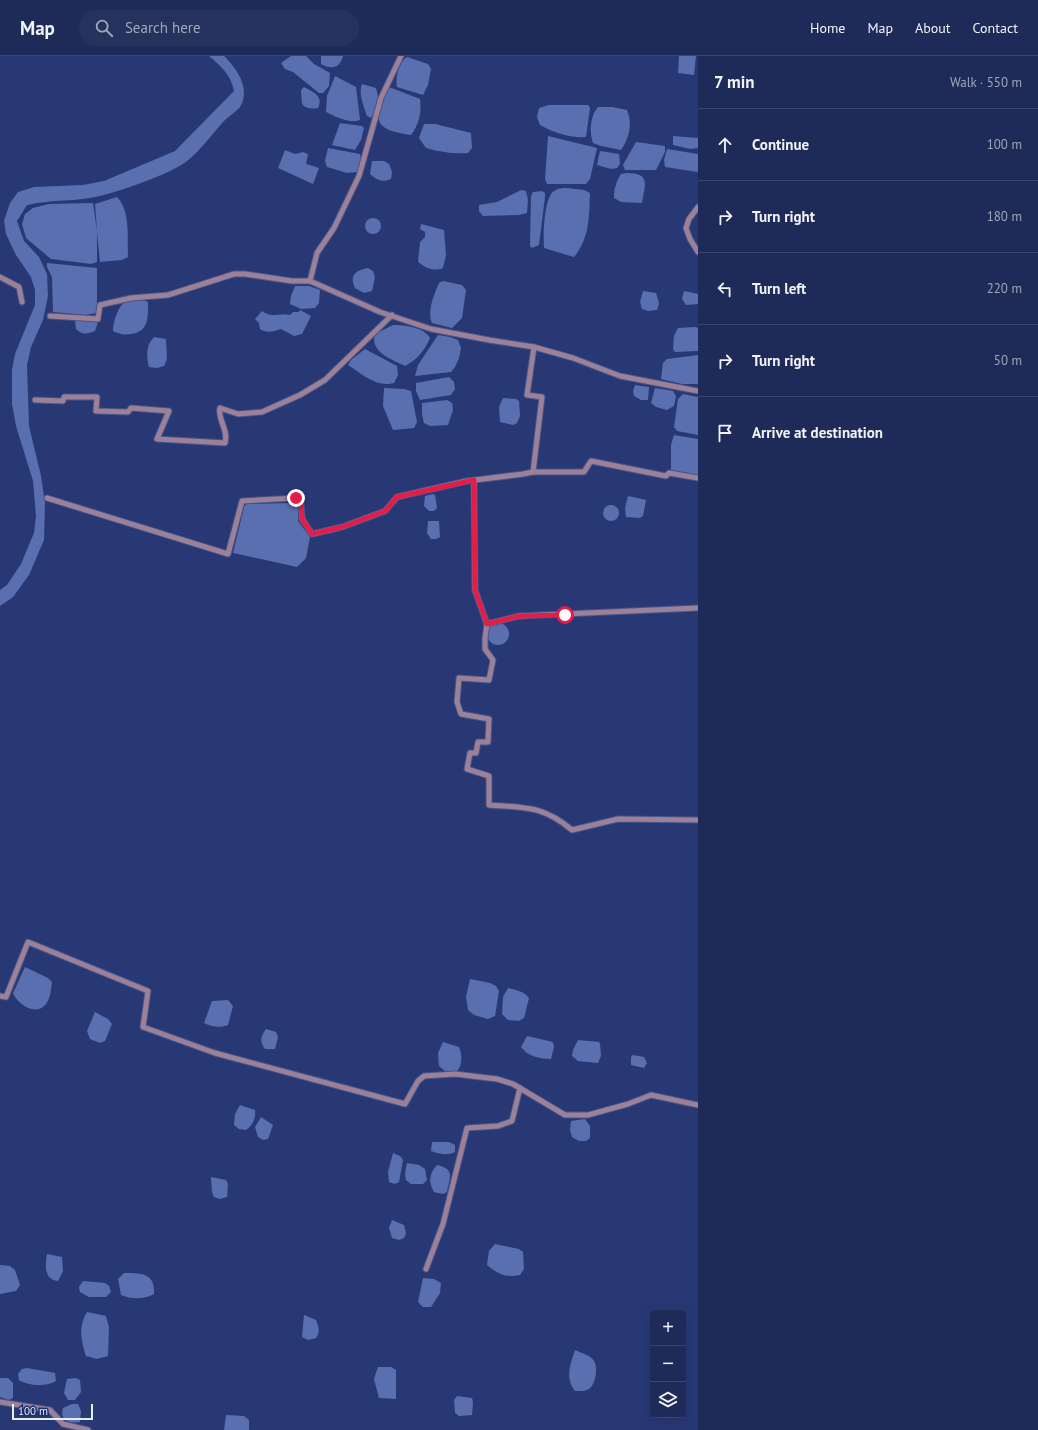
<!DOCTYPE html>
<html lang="en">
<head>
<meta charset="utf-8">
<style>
	body { margin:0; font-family:"PT Sans",sans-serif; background:#26325e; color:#f1f3f6 }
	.controls { position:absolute; right:12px; bottom:12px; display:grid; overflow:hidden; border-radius:6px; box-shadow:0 4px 16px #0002 }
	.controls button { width:36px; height:36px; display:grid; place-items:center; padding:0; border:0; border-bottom:1px solid #3c466e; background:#1e2a58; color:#f1f3f6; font:20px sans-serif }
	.scale { position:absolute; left:12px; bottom:10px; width:81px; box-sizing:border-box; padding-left:4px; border:2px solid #e6ebfa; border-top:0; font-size:11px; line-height:14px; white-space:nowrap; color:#e6ebfa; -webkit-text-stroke:3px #1f2d69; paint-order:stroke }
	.stop { position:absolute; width:12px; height:12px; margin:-9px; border:3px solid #e11d48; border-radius:50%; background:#fff }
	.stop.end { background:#e11d48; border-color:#fff; box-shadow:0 1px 4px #0008 }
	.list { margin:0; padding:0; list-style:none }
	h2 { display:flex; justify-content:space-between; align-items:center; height:52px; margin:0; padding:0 16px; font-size:17px }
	h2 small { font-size:13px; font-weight:400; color:#a1a7ba }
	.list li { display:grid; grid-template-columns:26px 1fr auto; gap:12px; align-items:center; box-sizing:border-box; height:72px; padding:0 16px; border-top:1px solid #3c466e }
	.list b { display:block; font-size:15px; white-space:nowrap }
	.list em { font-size:13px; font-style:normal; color:#a1a7ba }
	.icon { flex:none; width:22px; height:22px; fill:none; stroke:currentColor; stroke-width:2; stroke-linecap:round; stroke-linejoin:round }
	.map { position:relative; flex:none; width:698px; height:1374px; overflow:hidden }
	header { display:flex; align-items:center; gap:24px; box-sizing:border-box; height:56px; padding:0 20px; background:#1e2a58; border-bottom:1px solid #3c466e }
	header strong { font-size:19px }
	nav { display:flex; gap:22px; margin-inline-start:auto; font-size:14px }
	.search { width:280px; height:36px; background:#26325e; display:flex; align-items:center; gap:10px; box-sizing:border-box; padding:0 14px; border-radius:22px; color:#a1a7ba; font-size:15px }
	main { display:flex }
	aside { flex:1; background:#1e2a58 }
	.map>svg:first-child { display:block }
	.water { fill:#5a6faf }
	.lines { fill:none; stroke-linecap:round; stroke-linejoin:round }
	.street-casing { stroke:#46558a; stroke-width:7 }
	.street { stroke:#9b8098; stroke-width:5 }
	.route { stroke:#e11d48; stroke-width:5 }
</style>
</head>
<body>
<header>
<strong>Map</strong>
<div class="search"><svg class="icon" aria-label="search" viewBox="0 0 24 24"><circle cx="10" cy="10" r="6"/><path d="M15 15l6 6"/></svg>Search here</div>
<nav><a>Home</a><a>Map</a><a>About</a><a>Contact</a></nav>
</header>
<main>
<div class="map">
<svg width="698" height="1374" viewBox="0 0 698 1374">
	<rect width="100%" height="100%" fill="#283875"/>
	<g class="water">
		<path d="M 209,0 L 224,0 C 237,13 251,32 240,51 C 236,56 229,60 224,65 C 212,78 201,94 187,105 C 173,117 118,136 100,140 C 77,146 52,143 27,149 L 17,165 L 24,185 L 39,201 L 47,218 L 48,240 L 43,264 L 31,291 L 27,309 L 29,370 L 41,420 L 45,447 L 44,484 L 29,519 L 13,541 L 0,550 L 0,534 L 7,529 L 21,508 L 34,477 L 36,460 L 33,425 L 16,370 L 12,348 L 12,314 L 15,298 L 35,249 L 35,234 L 31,221 L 16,199 L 6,178 L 4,165 L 10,147 L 18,136 L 34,131 L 83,129 L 104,125 L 175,95 L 234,35 C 231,19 221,10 209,0 Z"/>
		<path d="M 291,0 L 306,0 L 314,8 L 330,17 L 329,30 L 323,37 L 319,37 L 293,16 L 285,13 L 281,7 Z"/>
		<path d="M 321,0 L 343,0 C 340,12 332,14 321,8 Z"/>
		<path d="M 679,0 L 696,0 L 694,19 L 678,17 Z"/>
		<path d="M 407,1 L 428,8 L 431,13 L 428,29 L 423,39 L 397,31 C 395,22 399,6 407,1 Z"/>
		<path d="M 335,20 L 356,31 L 360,64 C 350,68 336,61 326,56 L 327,40 Z"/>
		<path d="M 362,28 L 376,32 C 380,45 378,51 371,62 L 367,60 C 364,51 358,37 362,28 Z"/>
		<path d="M 304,31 C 313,36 324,40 318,52 C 312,53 306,53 302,48 L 301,34 Z"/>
		<path d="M 389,31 L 420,43 C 422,55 419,69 411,79 C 373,74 372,64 389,31 Z"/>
		<path d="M 549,49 L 588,49 L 590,52 L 586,81 C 570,82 554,77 540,69 L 537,61 L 539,52 Z"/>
		<path d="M 598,51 L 612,51 L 627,54 C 633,69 629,82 621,94 L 601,90 L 593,87 C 589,76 590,60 598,51 Z"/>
		<path d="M 340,67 L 362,70 L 364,72 L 361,84 L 355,94 L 332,89 Z"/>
		<path d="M 424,68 L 435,68 L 471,77 L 472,92 L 468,97 C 453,98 440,96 426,92 L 419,82 Z"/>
		<path d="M 548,80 L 597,92 L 590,123 L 586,128 L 547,128 L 545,123 Z"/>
		<path d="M 673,80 L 698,82 L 698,92 L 690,93 L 673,89 Z"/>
		<path d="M 636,86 L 665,90 L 665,96 L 656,114 L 625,114 L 623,109 Z"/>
		<path d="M 328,92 L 360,98 L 361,102 L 357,116 L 347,117 L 327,111 L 325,105 Z"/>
		<path d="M 667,93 L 698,98 L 698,116 L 665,111 L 664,104 Z"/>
		<path d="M 285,94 L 295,98 L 303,96 L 308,98 L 306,108 L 319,112 L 313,128 L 278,112 Z"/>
		<path d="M 600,95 L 619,98 L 620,108 L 617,112 L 611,113 L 597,109 Z"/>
		<path d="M 372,105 L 384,105 L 389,108 L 392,116 L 391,123 C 382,127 377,124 370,118 Z"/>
		<path d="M 627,117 C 651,117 645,129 642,147 L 621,146 L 614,142 C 614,133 616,126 621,118 Z"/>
		<path d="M 566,132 L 584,134 L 590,137 C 589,160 590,182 574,201 L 544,192 C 543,179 544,149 551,138 C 555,133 560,132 566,132 Z"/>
		<path d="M 521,134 L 526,135 L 528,144 L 527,157 L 519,159 L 483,160 L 479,155 L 479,149 L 497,146 Z"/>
		<path d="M 542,135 L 545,137 L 545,141 L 539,189 L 532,192 L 530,190 L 531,140 L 533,136 Z"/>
		<path d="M 117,141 C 131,155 127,183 128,201 L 122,204 L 100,206 L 97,176 L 97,206 L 91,208 L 51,203 L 26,182 L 22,168 L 25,158 L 33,152 L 49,148 L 93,147 L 97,175 L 95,148 Z"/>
		<circle cx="373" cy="170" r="8"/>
		<path d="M 421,168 L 444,174 L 446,199 L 443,212 C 433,216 426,212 418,206 L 420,186 L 425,181 L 425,176 L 420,173 Z"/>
		<path d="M 47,207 L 97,212 L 97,257 L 85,259 L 53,256 L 52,221 L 47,211 Z"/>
		<path d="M 368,212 L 373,215 L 375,221 L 372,235 L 364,237 L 355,232 C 349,219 356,214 368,212 Z"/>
		<path d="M 443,225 L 462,229 L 466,234 L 462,262 L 452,272 L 432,267 C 427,255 434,239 439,227 Z"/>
		<path d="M 295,230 L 309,230 L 320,234 L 319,247 L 315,252 L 301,253 L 290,248 L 291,240 Z"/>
		<path d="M 643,235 L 656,237 L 659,247 L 657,254 L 648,255 L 642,253 L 640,246 Z"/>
		<path d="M 684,235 L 698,238 L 698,248 L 686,249 L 682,243 Z"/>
		<path d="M 143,244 L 148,246 C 148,261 149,276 131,278 C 124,279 119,278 113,275 C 113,266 118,250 126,245 C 131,243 138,244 143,244 Z"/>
		<path d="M 300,254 L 311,260 L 302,278 L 294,280 L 281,273 C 273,276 266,277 260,273 L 259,267 L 255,263 L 262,255 C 273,263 278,256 290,259 L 293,256 L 299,256 Z"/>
		<path d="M 75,264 L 95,264 L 98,266 L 95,275 C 87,278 82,279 76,273 Z"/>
		<path d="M 393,269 C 404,269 424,271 430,282 C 425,294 417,304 405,310 C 392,304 369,295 375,278 Z"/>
		<path d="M 695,271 L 698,272 L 698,295 L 675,296 L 673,293 L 674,280 L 678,272 Z"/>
		<path d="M 438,279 L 450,281 L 458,284 L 461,292 L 459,302 L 455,311 L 451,316 L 415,320 L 418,309 Z"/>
		<path d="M 154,281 L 166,283 L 167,303 L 164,310 L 157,312 L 149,311 C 146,300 146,289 154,281 Z"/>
		<path d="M 365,293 L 397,310 L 398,319 L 394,327 C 377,332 362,318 348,309 L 351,304 Z"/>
		<path d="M 698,299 L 698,328 L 682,328 L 661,323 L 663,307 L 667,303 Z"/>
		<path d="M 449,321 L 454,326 L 455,333 L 451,339 L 420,344 L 416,335 L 416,327 Z"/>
		<path d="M 635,329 L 649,331 L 648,344 L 641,344 L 634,340 L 633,335 Z"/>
		<path d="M 384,332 L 404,333 L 411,335 L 417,366 L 414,372 L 393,374 L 383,350 Z"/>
		<path d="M 655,332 L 673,335 L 676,340 L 674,350 L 667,354 L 656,351 L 651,347 Z"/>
		<path d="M 683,338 L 698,341 L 698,379 L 677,375 L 674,371 L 678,343 Z"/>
		<path d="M 503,342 L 516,343 L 519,345 L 520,360 L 517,367 L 513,369 L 500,366 L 499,351 Z"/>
		<path d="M 447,344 L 452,347 L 453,354 L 448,369 L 430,370 L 424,367 L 422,358 L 422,347 Z"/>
		<path d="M 674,379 L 698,383 L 698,419 L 671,414 L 671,389 Z"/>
		<path d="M 433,438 L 435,439 L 437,452 L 434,455 L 429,455 L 424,450 L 425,440 Z"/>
		<path d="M 628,440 L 646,444 L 643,460 L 640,462 L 626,461 L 625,452 Z"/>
		<path d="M 294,447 L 298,450 L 298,465 L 310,481 L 306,502 L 297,511 L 233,497 L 244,451 L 246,448 Z"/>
		<circle cx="611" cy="457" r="8"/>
		<path d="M 428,465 L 439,465 L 440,481 L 436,483 L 431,483 L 427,477 Z"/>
		<circle cx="498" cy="578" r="11"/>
		<path d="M 25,911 L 48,922 L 52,926 C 51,933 51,941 46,948 C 36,961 17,948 13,937 Z"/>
		<path d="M 470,923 L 490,927 L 496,930 L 499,935 L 495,960 L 488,963 L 474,959 L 468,954 L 466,941 Z"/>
		<path d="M 508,932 C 516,934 524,935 529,942 L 524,962 L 519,965 L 508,964 L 502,958 L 503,941 Z"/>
		<path d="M 228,944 L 233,950 L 228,969 C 221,972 211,971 204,967 L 212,945 Z"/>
		<path d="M 95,956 L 108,963 L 112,968 L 105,985 L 100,987 L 90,983 L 87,975 Z"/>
		<path d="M 266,973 L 276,976 L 278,981 L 275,993 L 265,993 C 259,985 261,980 266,973 Z"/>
		<path d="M 527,980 L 553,986 L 554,991 L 551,1003 C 540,1003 527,1000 521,991 Z"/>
		<path d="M 578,984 L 599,986 L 600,988 L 601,1000 L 598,1007 L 578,1005 L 572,1000 L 573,994 Z"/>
		<path d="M 443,986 L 459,991 C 462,998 463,1010 456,1016 L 445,1015 L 439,1010 L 438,997 Z"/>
		<path d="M 633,999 L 644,1001 L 647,1007 L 644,1012 L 631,1009 L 631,1001 Z"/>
		<path d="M 240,1049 L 255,1054 C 256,1062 253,1069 246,1074 L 239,1073 L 234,1069 L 235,1058 Z"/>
		<path d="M 261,1061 L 273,1069 L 268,1083 L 263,1084 L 258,1081 L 255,1071 Z"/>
		<path d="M 585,1063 L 590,1070 L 590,1082 L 586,1085 L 579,1085 L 572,1081 L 570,1074 L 571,1065 Z"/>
		<path d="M 432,1086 L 449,1086 L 455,1089 L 455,1096 C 447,1100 439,1098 431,1095 Z"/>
		<path d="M 393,1097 L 400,1100 L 403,1104 L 399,1126 L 395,1128 L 389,1126 L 388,1116 Z"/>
		<path d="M 407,1107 L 419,1109 L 425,1113 L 427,1124 L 423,1128 L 411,1128 L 406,1124 L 405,1118 Z"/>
		<path d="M 437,1109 C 455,1113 450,1121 447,1136 L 443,1138 L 434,1136 C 428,1126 429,1118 437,1109 Z"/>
		<path d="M 211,1121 L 226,1124 L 228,1128 L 227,1141 L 220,1143 L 214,1141 L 212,1136 Z"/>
		<path d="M 392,1164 L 404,1169 L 406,1177 L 404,1182 L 399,1184 L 392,1182 L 389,1172 Z"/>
		<path d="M 495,1188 L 519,1193 L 523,1196 L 524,1213 L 520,1219 C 505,1222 498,1218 487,1209 L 489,1195 Z"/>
		<path d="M 47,1198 L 62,1201 L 63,1215 L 58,1225 C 44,1224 45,1209 47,1198 Z"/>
		<path d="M 0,1209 L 10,1210 L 15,1214 L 20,1229 L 16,1235 L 0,1238 Z"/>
		<path d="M 124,1217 C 142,1217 155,1217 154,1238 C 143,1244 131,1243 121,1239 L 118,1223 Z"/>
		<path d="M 423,1222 L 434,1223 L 441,1227 L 440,1237 L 431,1251 L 423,1251 L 418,1246 Z"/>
		<path d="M 83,1225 L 105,1227 L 109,1230 L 111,1236 L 106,1241 L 89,1241 L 80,1236 L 79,1231 Z"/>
		<path d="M 87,1256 L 106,1260 L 109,1271 L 108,1300 L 97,1303 L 86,1300 C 81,1284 78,1271 87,1256 Z"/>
		<path d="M 304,1259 L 316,1264 C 319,1271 320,1276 316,1282 L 308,1284 L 302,1281 Z"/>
		<path d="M 575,1294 C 581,1297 591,1299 594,1305 C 598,1311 596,1327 590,1332 C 586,1336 580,1335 575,1335 C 565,1322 570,1309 575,1294 Z"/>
		<path d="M 378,1311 L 391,1311 L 396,1314 L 396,1343 L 379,1342 L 374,1323 Z"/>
		<path d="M 27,1312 L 55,1317 L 56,1325 C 47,1331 28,1330 19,1324 L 18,1318 L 22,1313 Z"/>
		<path d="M 0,1322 L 8,1322 L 13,1327 L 13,1342 L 9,1344 L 0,1341 Z"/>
		<path d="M 76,1322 L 80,1324 L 81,1336 L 75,1344 L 68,1344 L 64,1337 L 67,1323 Z"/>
		<path d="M 457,1340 L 472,1342 L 473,1346 L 472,1359 L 459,1360 L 455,1357 L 454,1344 Z"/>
		<path d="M 72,1348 L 78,1348 L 81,1355 L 80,1366 C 70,1368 59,1365 63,1352 Z"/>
		<path d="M 226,1359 L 244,1360 L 249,1364 L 249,1374 L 224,1374 Z"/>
	</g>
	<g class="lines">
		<defs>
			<g id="street">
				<path d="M 401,0 L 381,42 L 359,120 L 334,172 L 317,197 L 310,225 L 380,256 L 431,273 L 489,284 L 534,291 L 573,302 L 620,320 L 698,335"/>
				<path d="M 698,151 L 689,163 L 686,172 L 690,183 L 698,196"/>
				<path d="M 0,221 L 19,231 L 22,246"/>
				<path d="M 50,260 L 98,263 L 100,249 L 131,242 L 168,239 L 234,218 L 245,218 L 292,225 L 310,225"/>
				<path d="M 35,344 L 63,345 L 64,341 L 97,341 L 96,355 L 128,356 L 131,352 L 169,355 L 157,383 L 225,387 C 229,375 217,362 220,352 L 238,358 L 262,356 L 300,339 L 325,324 L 392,259"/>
				<path d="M 533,416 L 584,416 L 591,405 L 666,420 L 669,417 L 698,422"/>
				<path d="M 474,424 L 475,534 L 487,568 L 485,582 L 485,593 L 493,604 L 489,624 L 459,622 L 457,646 L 461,658 L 489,663 L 488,686 L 478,686 L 476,697 L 470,697 L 467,713 L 489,720 L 489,749 C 525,752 542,749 572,774 L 618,763 L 698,764"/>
				<path d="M 47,442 L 228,498 L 242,445 L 296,442 L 301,446 L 302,463 L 312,478 L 342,471 L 385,455 L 397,441 L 467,425 L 523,418 L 533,416 L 542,341 L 527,339 L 534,291"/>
				<path d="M 487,568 L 519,560 L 698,552"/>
				<path d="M 0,940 L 6,941 L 28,886 L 148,935 L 143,971 L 215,997 L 405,1048 L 418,1025 L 424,1020 L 455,1018 L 497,1023 L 513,1028 L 565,1059 L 588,1059 L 628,1048 L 651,1039 L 698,1049"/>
				<path d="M 426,1213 L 443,1168 L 467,1072 L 498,1070 L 512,1065 L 520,1032"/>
				<path d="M 0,1346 L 50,1354 L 63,1368 L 88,1374"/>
			</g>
		</defs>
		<use href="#street" class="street-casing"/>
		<use href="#street" class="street"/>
	</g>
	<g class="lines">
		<path class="route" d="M 296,442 L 301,446 L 302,463 L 312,478 L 342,471 L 385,455 L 397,441 L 474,424 L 475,534 L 487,568 L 519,560 L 565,559"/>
	</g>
</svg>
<div class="controls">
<button>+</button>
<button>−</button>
<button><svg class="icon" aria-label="layers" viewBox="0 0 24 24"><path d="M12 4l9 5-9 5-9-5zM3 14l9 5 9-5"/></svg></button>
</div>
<div class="scale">100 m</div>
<div class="stop" style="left:565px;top:559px"></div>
<div class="stop end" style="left:296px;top:442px"></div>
</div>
<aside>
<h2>7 min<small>Walk · 550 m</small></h2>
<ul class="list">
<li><svg class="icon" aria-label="ahead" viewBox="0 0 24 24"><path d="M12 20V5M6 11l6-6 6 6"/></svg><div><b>Continue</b></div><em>100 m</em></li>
<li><svg class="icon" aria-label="right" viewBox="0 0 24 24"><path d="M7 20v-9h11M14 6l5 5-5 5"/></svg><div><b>Turn right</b></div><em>180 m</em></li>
<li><svg class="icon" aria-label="left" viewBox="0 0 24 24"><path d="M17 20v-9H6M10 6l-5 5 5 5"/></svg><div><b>Turn left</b></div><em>220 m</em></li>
<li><svg class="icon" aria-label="right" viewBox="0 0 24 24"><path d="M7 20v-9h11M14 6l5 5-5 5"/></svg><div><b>Turn right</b></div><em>50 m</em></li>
<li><svg class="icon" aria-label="arrive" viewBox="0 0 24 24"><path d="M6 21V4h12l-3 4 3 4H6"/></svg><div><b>Arrive at destination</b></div></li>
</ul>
</aside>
</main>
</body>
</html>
